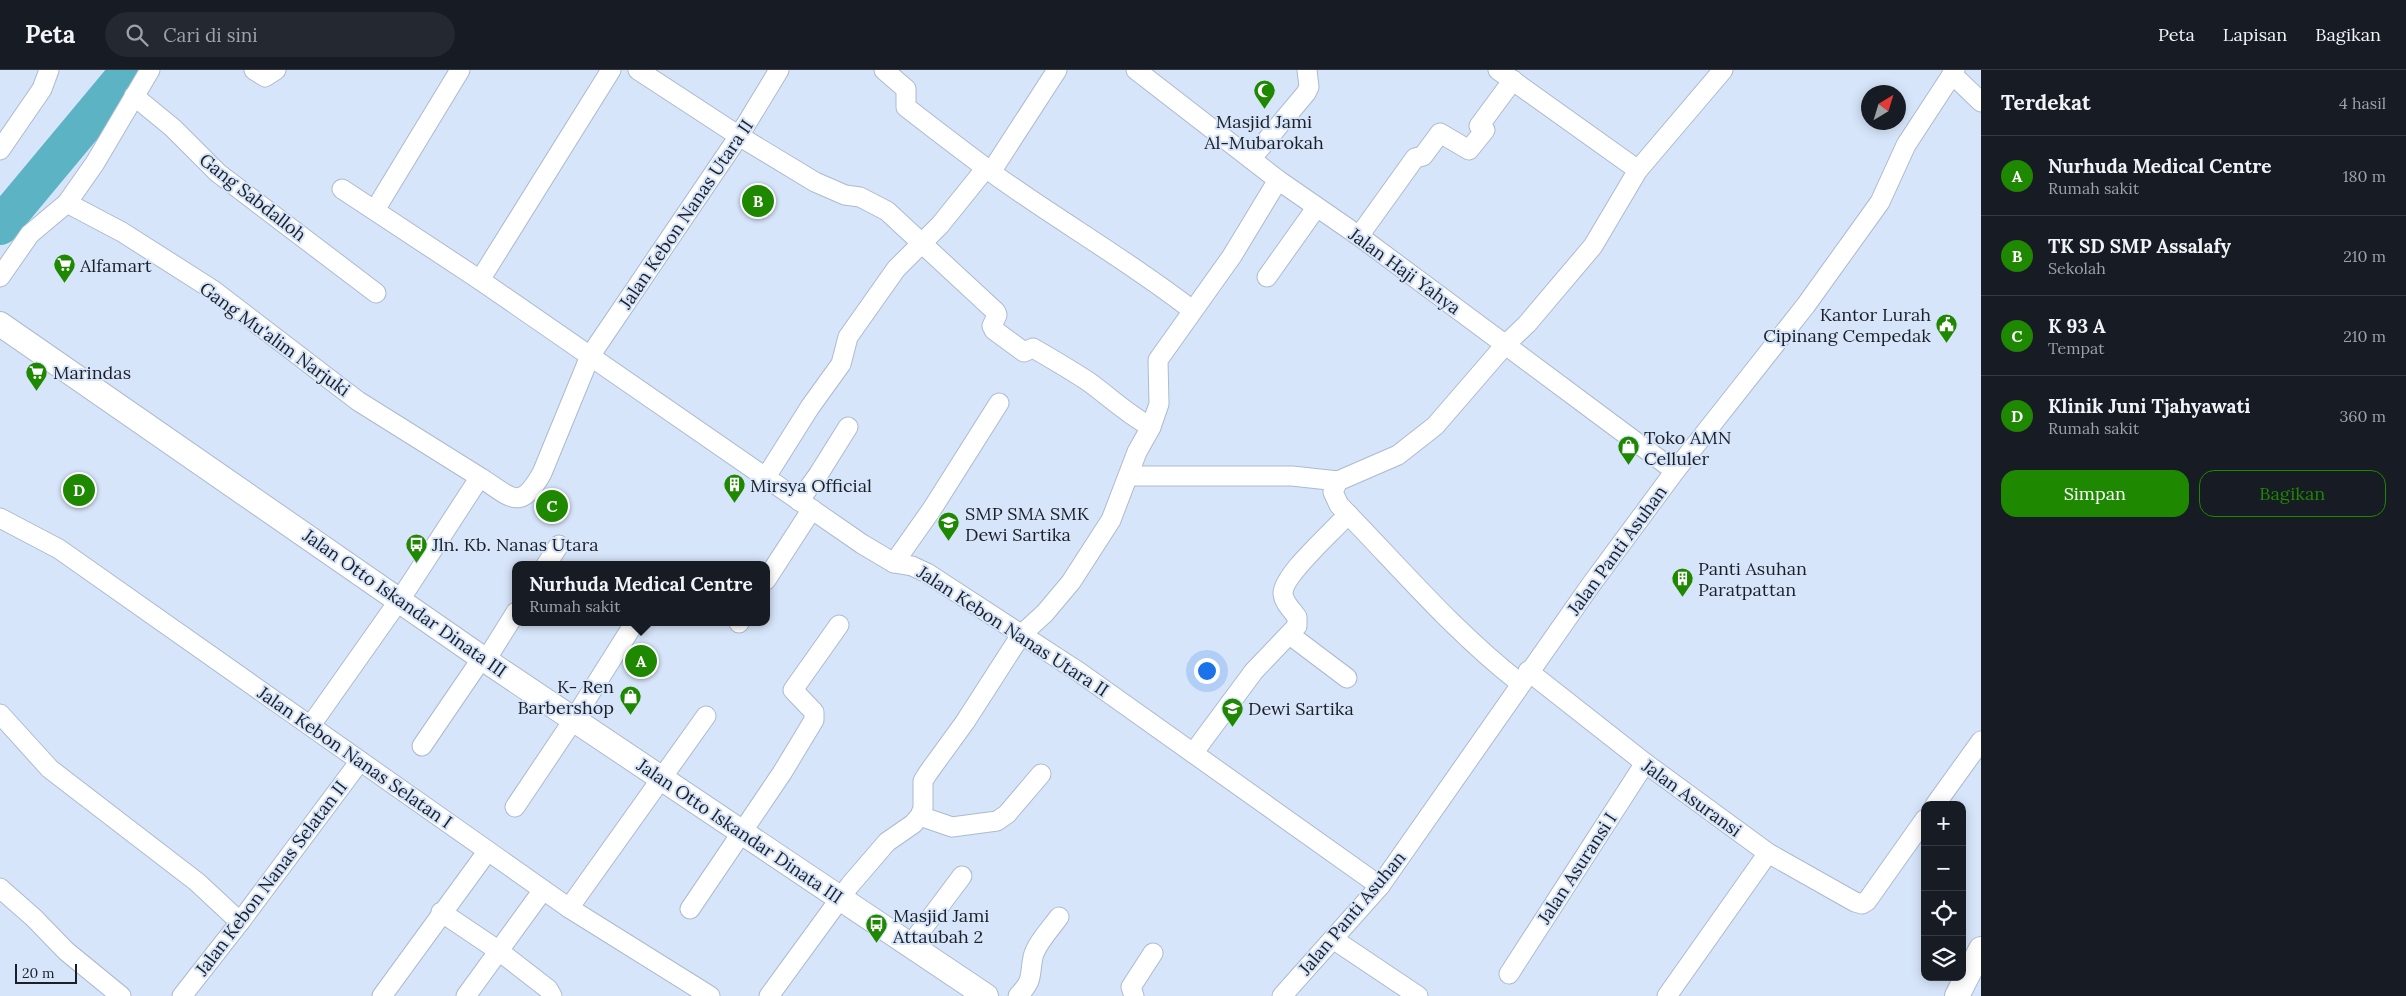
<!DOCTYPE html>
<html lang="id">
<head>
<meta charset="utf-8">
<style>
	body { margin:0; font-family:Lora,serif; background:#242831; color:#f1f3f6 }
	.controls { position:absolute; right:15px; bottom:15px; display:grid; overflow:hidden; border-radius:10px; box-shadow:0 2px 12px #0003 }
	.controls button { width:45px; height:45px; display:grid; place-items:center; padding:0; border:0; border-bottom:1px solid #363941; background:#171b24; color:#f1f3f6; font:25px sans-serif }
	.compass { position:absolute; left:1861px; top:15px; width:45px; height:45px; border-radius:50%; background:#171b24; box-shadow:0 2px 12px #0003; rotate:38deg }
	.scale { position:absolute; left:15px; bottom:12px; width:62px; box-sizing:border-box; padding-left:5px; border:2px solid #1b2027; border-top:0; font-size:14px; line-height:18px; white-space:nowrap; color:#1b2027; -webkit-text-stroke:4px #d7e5fa; paint-order:stroke }
	.you { position:absolute; left:1206px; top:600px; width:18px; height:18px; margin:-12px; border:4px solid #fff; border-radius:50%; background:#1a73e8; box-shadow:0 0 0 8px #1a73e833 }
	.badge { display:grid; place-items:center; width:32px; height:32px; border-radius:50%; background:#1e8800; color:#fff; font-size:16px; font-weight:700 }
	.pin { position:absolute; translate:-50% -50%; border:2px solid #fff; box-shadow:0 1px 5px #0006 }
	.popup { position:absolute; left:512px; top:491px; width:258px; height:65px; box-sizing:border-box; display:grid; place-content:center; border-radius:10px; background:#171b24; filter:drop-shadow(0 1px 4px #0005); font-size:16px; white-space:nowrap; color:#9ea1a6 }
	.popup b { font-size:19px; color:#f1f3f6 }
	.popup::after { content:''; position:absolute; left:50%; top:100%; margin-left:-10px; border:10px solid transparent; border-top-color:#171b24 }
	.list { margin:0; padding:0; list-style:none }
	h2 { display:flex; justify-content:space-between; align-items:center; height:65px; margin:0; padding:0 20px; font-size:21px }
	h2 small { font-size:16px; font-weight:400; color:#9ea1a6 }
	.list li { display:grid; grid-template-columns:32px 1fr auto; gap:15px; align-items:center; box-sizing:border-box; height:80px; padding:0 20px; border-top:1px solid #363941 }
	.list b { display:block; font-size:19px; white-space:nowrap }
	.list p { margin:0; font-size:16px; white-space:nowrap; color:#9ea1a6 }
	.list em { font-size:16px; font-style:normal; color:#9ea1a6 }
	.actions { display:flex; gap:10px; padding:15px 20px }
	.actions a { flex:1; padding:11px 0; border:1px solid #1e8800; border-radius:15px; text-align:center; font-size:18px; color:#1e8800 }
	.actions .main { background:#1e8800; color:#fff }
	.icon { flex:none; width:28px; height:28px; fill:none; stroke:currentColor; stroke-width:2; stroke-linecap:round; stroke-linejoin:round }
	.map { position:relative; flex:none; width:1981px; height:926px; overflow:hidden }
	header { display:flex; align-items:center; gap:30px; box-sizing:border-box; height:70px; padding:0 25px; background:#171b24; border-bottom:1px solid #363941 }
	header strong { font-size:24px }
	nav { display:flex; gap:28px; margin-inline-start:auto; font-size:18px }
	.search { width:350px; height:45px; background:#242831; display:flex; align-items:center; gap:12px; box-sizing:border-box; padding:0 18px; border-radius:28px; color:#9ea1a6; font-size:19px }
	main { display:flex }
	aside { flex:1; background:#171b24 }
	.map>svg:first-child { display:block }
	.lines { fill:none; stroke-linecap:round; stroke-linejoin:round }
	.river { stroke:#5bb3c3; stroke-width:38 }
	.minor-casing { stroke:#acbace; stroke-width:21 }
	.tertiary-casing { stroke:#acbace; stroke-width:26 }
	.minor { stroke:#fff; stroke-width:19 }
	.tertiary { stroke:#fff; stroke-width:24 }
	.labels { text-anchor:middle; dominant-baseline:central; stroke-width:4; stroke-linejoin:round; paint-order:stroke }
	.poi-label { font-size:18px; fill:#1b2027; stroke:#d7e5fa; text-anchor:start }
	.street-label { font-size:18px; fill:#1b2027; stroke:#d7e5fa }
</style>
</head>
<body>
<header>
<strong>Peta</strong>
<div class="search"><svg class="icon" aria-label="search" viewBox="0 0 24 24"><circle cx="10" cy="10" r="6"/><path d="M15 15l6 6"/></svg>Cari di sini</div>
<nav><a>Peta</a><a>Lapisan</a><a>Bagikan</a></nav>
</header>
<main>
<div class="map">
<svg width="1981" height="926" viewBox="0 0 1981 926">
	<rect width="100%" height="100%" fill="#d7e5fa"/>
	<g class="lines">
		<path class="river" d="M 0,156 L 130,0"/>
		<defs>
			<g id="minor">
				<path d="M 254,0 L 265,7 L 276,0"/>
				<path d="M 638,0 L 739,66 L 815,112 L 845,125 L 860,127 L 887,141 L 996,242 L 997,245 L 992,256 L 994,260 L 1024,282 L 1033,278 C 1052,289 1071,300 1089,312 C 1111,328 1127,344 1151,357"/>
				<path d="M 884,0 L 906,19 L 906,37 C 934,59 962,80 991,102 C 1057,150 1128,190 1192,240"/>
				<path d="M 1136,0 L 1278,110 L 1359,166 L 1675,401"/>
				<path d="M 1498,0 L 1638,100"/>
				<path d="M 1952,4 L 1981,32"/>
				<path d="M 134,26 L 173,58 L 218,103 L 376,223"/>
				<path d="M 0,80 L 42,19 L 49,0"/>
				<path d="M 1251,89 L 1306,23 L 1309,17 L 1307,0"/>
				<path d="M 991,102 L 1057,0"/>
				<path d="M 342,119 L 480,210 L 862,474 L 894,493 L 912,496 L 927,503 L 1079,602 L 1380,816"/>
				<path d="M 67,133 L 122,162 L 213,220 L 358,331 L 481,408"/>
				<path d="M 375,140 L 460,0"/>
				<path d="M 1359,166 L 1415,88 L 1423,86 L 1440,63 L 1469,80 L 1485,60 L 1479,56 L 1513,10"/>
				<path d="M 0,207 L 30,164 L 67,133 L 95,93 L 150,0"/>
				<path d="M 1267,207 L 1316,138"/>
				<path d="M 480,210 L 611,0"/>
				<path d="M 1129,406 L 1292,406 L 1338,411"/>
				<path d="M 766,407 L 810,337 L 841,294 L 848,267 L 896,199 L 940,155 L 986,98"/>
				<path d="M 799,431 L 818,405 L 848,357"/>
				<path d="M 0,448 L 59,479 L 569,838 L 710,926"/>
				<path d="M 894,493 L 932,439 L 999,333"/>
				<path d="M 546,495 L 559,475"/>
				<path d="M 766,510 L 812,439"/>
				<path d="M 739,553 L 739,552"/>
				<path d="M 1290,565 L 1347,608"/>
				<path d="M 486,590 L 516,542"/>
				<path d="M 1528,601 L 1645,693 L 1768,783 L 1855,832 L 1862,834 L 1867,831 L 1925,749"/>
				<path d="M 1520,613 C 1453,561 1398,495 1339,435 L 1333,422 L 1338,411 L 1398,385 L 1435,356 L 1505,275 L 1527,254 L 1593,176 L 1638,100 L 1723,0"/>
				<path d="M 0,644 L 50,699 L 197,812 L 240,852"/>
				<path d="M 311,655 L 407,519 L 478,410 L 483,409 C 513,430 521,440 542,403 L 590,286 L 739,66 L 779,0"/>
				<path d="M 422,676 L 482,588"/>
				<path d="M 1194,682 L 1254,601 L 1297,556 L 1297,547 C 1292,540 1284,533 1283,524 C 1282,505 1335,460 1348,444"/>
				<path d="M 1935,735 L 1981,671"/>
				<path d="M 515,737 L 574,649 L 635,552"/>
				<path d="M 920,746 L 952,757 L 997,751 L 1007,744 L 1041,704"/>
				<path d="M 0,818 L 34,848 L 66,881 L 121,926"/>
				<path d="M 569,838 L 706,646"/>
				<path d="M 690,839 L 782,703 L 814,650 L 814,642 L 793,620 L 839,555"/>
				<path d="M 441,842 L 499,881 L 548,919 L 552,926"/>
				<path d="M 1333,869 L 1418,926"/>
				<path d="M 911,874 L 962,806"/>
				<path d="M 1509,904 L 1645,693"/>
				<path d="M 182,926 L 240,852 L 360,691"/>
				<path d="M 382,926 L 487,782"/>
				<path d="M 466,926 L 543,820"/>
				<path d="M 769,926 L 850,815 L 887,772 L 913,754 L 920,746 L 923,738 L 923,711 L 928,703 L 965,652 L 1021,565 L 1045,543 L 1071,512 L 1111,450 L 1137,382 L 1151,357 L 1159,334 L 1158,290 L 1232,186 L 1278,110"/>
				<path d="M 1018,926 C 1034,909 1029,907 1033,887 C 1036,874 1051,858 1059,847"/>
				<path d="M 1134,926 L 1131,917 L 1153,883"/>
				<path d="M 1282,926 L 1380,816 L 1590,516 L 1675,401 L 1806,235 L 1880,132 L 1906,75 L 1955,0"/>
				<path d="M 1667,926 L 1768,783"/>
			</g>
			<g id="tertiary">
				<path d="M 0,254 L 482,588 L 986,926"/>
				<path d="M 1957,926 L 1981,879"/>
			</g>
		</defs>
		<use href="#minor" class="minor-casing"/>
		<use href="#tertiary" class="tertiary-casing"/>
		<use href="#minor" class="minor"/>
		<use href="#tertiary" class="tertiary"/>
	</g>
	<defs>
		<symbol id="mosque-pin" viewBox="-11 -11 22 30"><path d="M0 17L-7.5 6A9.5 9.5 0 1 1 7.5 6Z" fill="#1e8800" stroke="#d7e5fa"/><path d="M3.5-4.9A6 6 0 1 0 3.5 4.9A5 5 0 1 1 3.5-4.9Z" fill="#fff"/></symbol>
		<symbol id="supermarket-pin" viewBox="-11 -11 22 30"><path d="M0 17L-7.5 6A9.5 9.5 0 1 1 7.5 6Z" fill="#1e8800" stroke="#d7e5fa"/><path d="M-6-5.5h2.5l.6 2H6L4.5 2H-2.5L-4.4-4H-6ZM-1.5 3.2a1.3 1.3 0 1 0 .1 0ZM3 3.2a1.3 1.3 0 1 0 .1 0Z" fill="#fff"/></symbol>
		<symbol id="civic-pin" viewBox="-11 -11 22 30"><path d="M0 17L-7.5 6A9.5 9.5 0 1 1 7.5 6Z" fill="#1e8800" stroke="#d7e5fa"/><path d="M-.6-6.5H3V-4.5H.6V-3L4-1V1h2V6H-6V1h2V-1L-.6-3ZM-1.2 2.5V6h2.4V2.5Z" fill="#fff"/></symbol>
		<symbol id="shop-pin" viewBox="-11 -11 22 30"><path d="M0 17L-7.5 6A9.5 9.5 0 1 1 7.5 6Z" fill="#1e8800" stroke="#d7e5fa"/><path d="M-5-2.5h2.3a2.7 3.5 0 0 1 5.4 0H5L5.5 6h-11ZM-1.5-2.5h3a1.5 2.3 0 0 0-3 0Z" fill="#fff"/></symbol>
		<symbol id="building-pin" viewBox="-11 -11 22 30"><path d="M0 17L-7.5 6A9.5 9.5 0 1 1 7.5 6Z" fill="#1e8800" stroke="#d7e5fa"/><path d="M-4-6H4V6H1V3H-1V6H-4ZM-2.5-4.3h1.7v1.8h-1.7ZM.8-4.3h1.7v1.8H.8ZM-2.5-1h1.7V.8h-1.7ZM.8-1h1.7V.8H.8Z" fill="#fff"/></symbol>
		<symbol id="school-pin" viewBox="-11 -11 22 30"><path d="M0 17L-7.5 6A9.5 9.5 0 1 1 7.5 6Z" fill="#1e8800" stroke="#d7e5fa"/><path d="M0-5L7-2L0 1L-7-2ZM-4 1L0 2.5L4 1V4Q0 6-4 4Z" fill="#fff"/></symbol>
		<symbol id="bus-pin" viewBox="-11 -11 22 30"><path d="M0 17L-7.5 6A9.5 9.5 0 1 1 7.5 6Z" fill="#1e8800" stroke="#d7e5fa"/><path d="M-5-6H5V4H4V6H2V4H-2V6H-4V4H-5ZM-3.5-4V0h7V-4ZM-3.5 1.2v1.5H-2V1.2ZM2 1.2v1.5H3.5V1.2Z" fill="#fff"/></symbol>
	</defs>
	<g fill-rule="evenodd">
		<use href="#mosque-pin" x="1252" y="8" width="25" height="34"/>
		<use href="#supermarket-pin" x="52" y="182" width="25" height="34"/>
		<use href="#civic-pin" x="1934" y="242" width="25" height="34"/>
		<use href="#supermarket-pin" x="24" y="290" width="25" height="34"/>
		<use href="#shop-pin" x="1616" y="364" width="25" height="34"/>
		<use href="#building-pin" x="722" y="402" width="25" height="34"/>
		<use href="#school-pin" x="936" y="440" width="25" height="34"/>
		<use href="#bus-pin" x="404" y="462" width="25" height="34"/>
		<use href="#building-pin" x="1670" y="496" width="25" height="34"/>
		<use href="#shop-pin" x="618" y="614" width="25" height="34"/>
		<use href="#school-pin" x="1220" y="626" width="25" height="34"/>
		<use href="#bus-pin" x="864" y="842" width="25" height="34"/>
	</g>
	<g class="labels">
		<g class="poi-label">
			<text x="1264" y="51" text-anchor="middle">Masjid Jami<tspan x="1264" dy="21">Al-Mubarokah</tspan></text>
			<text x="80" y="195">Alfamart</text>
			<text x="1931" y="244" text-anchor="end">Kantor Lurah<tspan x="1931" dy="21">Cipinang Cempedak</tspan></text>
			<text x="53" y="302">Marindas</text>
			<text x="1644" y="367">Toko AMN<tspan x="1644" dy="21">Celluler</tspan></text>
			<text x="750" y="415">Mirsya Official</text>
			<text x="965" y="443">SMP SMA SMK<tspan x="965" dy="21">Dewi Sartika</tspan></text>
			<text x="432" y="474">Jln. Kb. Nanas Utara</text>
			<text x="1698" y="498">Panti Asuhan<tspan x="1698" dy="21">Paratpattan</tspan></text>
			<text x="614" y="616" text-anchor="end">K- Ren<tspan x="614" dy="21">Barbershop</tspan></text>
			<text x="1248" y="638">Dewi Sartika</text>
			<text x="893" y="845">Masjid Jami<tspan x="893" dy="21">Attaubah 2</tspan></text>
		</g>
		<g class="street-label">
			<text transform="translate(253 127) rotate(38)">Gang Sabdalloh</text>
			<text transform="translate(686 144) rotate(-56)">Jalan Kebon Nanas Utara II</text>
			<text transform="translate(1405 201) rotate(36)">Jalan Haji Yahya</text>
			<text transform="translate(275 269) rotate(36)">Gang Mu'alim Narjuki</text>
			<text transform="translate(1617 480) rotate(-54)">Jalan Panti Asuhan</text>
			<text transform="translate(405 533) rotate(35)">Jalan Otto Iskandar Dinata III</text>
			<text transform="translate(1013 561) rotate(33)">Jalan Kebon Nanas Utara II</text>
			<text transform="translate(355 687) rotate(35)">Jalan Kebon Nanas Selatan I</text>
			<text transform="translate(1692 728) rotate(36)">Jalan Asuransi</text>
			<text transform="translate(740 761) rotate(34)">Jalan Otto Iskandar Dinata III</text>
			<text transform="translate(1577 798) rotate(-57)">Jalan Asuransi I</text>
			<text transform="translate(271 808) rotate(-53)">Jalan Kebon Nanas Selatan II</text>
			<text transform="translate(1352 843) rotate(-50)">Jalan Panti Asuhan</text>
		</g>
	</g>
</svg>
<div class="controls">
<button>+</button>
<button>−</button>
<button><svg class="icon" aria-label="locate" viewBox="0 0 24 24"><circle cx="12" cy="12" r="6"/><path d="M12 2v4M12 18v4M2 12h4M18 12h4"/></svg></button>
<button><svg class="icon" aria-label="layers" viewBox="0 0 24 24"><path d="M12 4l9 5-9 5-9-5zM3 14l9 5 9-5"/></svg></button>
</div>
<svg class="compass" viewBox="-18 -18 36 36"><path d="M0-13l5 13h-10z" fill="#e53935"/><path d="M0 13l5-13h-10z" fill="#9ea1a6"/></svg>
<div class="scale">20 m</div>
<div class="you"></div>
<div class="pin badge" style="left:641px;top:591px">A</div>
<div class="popup"><b>Nurhuda Medical Centre</b>Rumah sakit</div>
<div class="pin badge" style="left:758px;top:131px">B</div>
<div class="pin badge" style="left:552px;top:436px">C</div>
<div class="pin badge" style="left:79px;top:420px">D</div>
</div>
<aside>
<h2>Terdekat<small>4 hasil</small></h2>
<ul class="list">
<li><span class="badge">A</span><div><b>Nurhuda Medical Centre</b><p>Rumah sakit</p></div><em>180 m</em></li>
<li><span class="badge">B</span><div><b>TK SD SMP Assalafy</b><p>Sekolah</p></div><em>210 m</em></li>
<li><span class="badge">C</span><div><b>K 93 A</b><p>Tempat</p></div><em>210 m</em></li>
<li><span class="badge">D</span><div><b>Klinik Juni Tjahyawati</b><p>Rumah sakit</p></div><em>360 m</em></li>
</ul>
<div class="actions"><a class="main">Simpan</a><a>Bagikan</a></div>
</aside>
</main>
</body>
</html>
